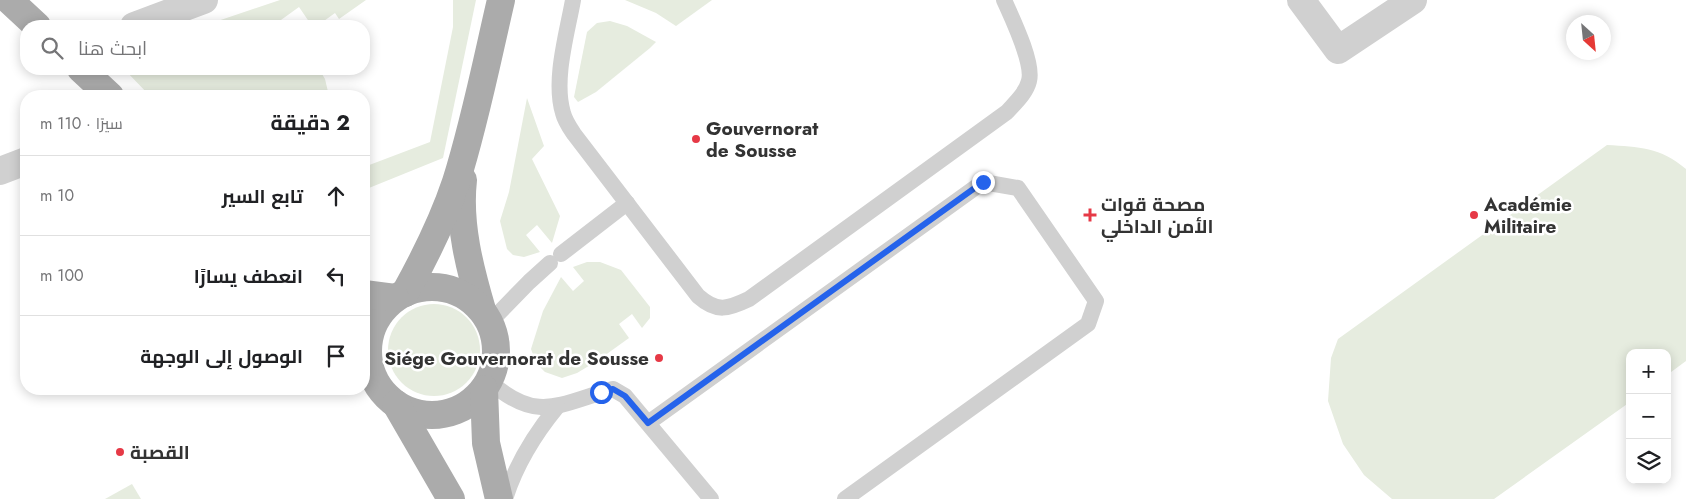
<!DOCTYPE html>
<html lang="ar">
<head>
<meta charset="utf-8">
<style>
	body { margin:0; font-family:Jost,Cairo,sans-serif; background:#f6f6f6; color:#202124; direction:rtl }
	.controls { position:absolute; right:15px; bottom:15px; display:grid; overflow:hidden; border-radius:10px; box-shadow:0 2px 12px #0003 }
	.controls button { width:45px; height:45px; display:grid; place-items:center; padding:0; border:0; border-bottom:1px solid #e0e0e0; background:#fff; color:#202124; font:25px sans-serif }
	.compass { position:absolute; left:1566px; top:15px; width:45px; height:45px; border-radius:50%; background:#fff; box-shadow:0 2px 12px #0003; rotate:153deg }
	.stop { position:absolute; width:15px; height:15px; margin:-11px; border:4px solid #2563eb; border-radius:50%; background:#fff }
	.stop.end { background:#2563eb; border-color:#fff; box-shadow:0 1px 5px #0008 }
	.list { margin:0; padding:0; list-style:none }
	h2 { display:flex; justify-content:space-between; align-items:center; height:65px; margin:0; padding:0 20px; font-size:21px }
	h2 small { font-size:16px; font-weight:400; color:#757577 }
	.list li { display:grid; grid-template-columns:32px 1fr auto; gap:15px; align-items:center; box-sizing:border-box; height:80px; padding:0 20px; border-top:1px solid #e0e0e0 }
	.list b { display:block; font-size:19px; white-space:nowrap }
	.list em { font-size:16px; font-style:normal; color:#757577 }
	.icon { flex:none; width:28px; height:28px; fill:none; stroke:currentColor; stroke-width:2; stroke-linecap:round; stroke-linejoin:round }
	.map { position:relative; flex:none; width:1686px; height:499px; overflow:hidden; direction:ltr }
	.search { position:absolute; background:#fff; box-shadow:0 2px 12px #0003; left:20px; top:20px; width:350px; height:55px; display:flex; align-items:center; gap:12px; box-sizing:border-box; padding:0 18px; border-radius:20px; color:#757577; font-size:19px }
	.panel { position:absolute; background:#fff; box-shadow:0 2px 12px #0003; left:20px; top:90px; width:350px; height:305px; border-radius:20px; direction:rtl }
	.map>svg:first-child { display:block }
	.green { fill:#e6ecdf }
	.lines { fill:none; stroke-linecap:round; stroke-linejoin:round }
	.lane { stroke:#d0d0d0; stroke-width:16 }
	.street { stroke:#d0d0d0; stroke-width:28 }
	.primary { stroke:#ababab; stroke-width:28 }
	.route { stroke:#2563eb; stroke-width:6 }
	.poi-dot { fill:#e63946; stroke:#fff; stroke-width:2 }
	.labels { text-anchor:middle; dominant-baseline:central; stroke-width:5; stroke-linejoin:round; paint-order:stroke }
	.poi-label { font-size:19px; font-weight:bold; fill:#333; stroke:#fff; text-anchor:start }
</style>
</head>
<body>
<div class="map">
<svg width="1686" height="499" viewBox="0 0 1686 499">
	<rect width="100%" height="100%" fill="#fff"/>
	<g class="green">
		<path d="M 280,0 L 366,0 L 339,19 L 335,13 L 317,26 L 312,26 L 299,7 L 274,25 L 275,26 L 203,26 Z"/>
		<path d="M 453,0 L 476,0 L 443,158 L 364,190 L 364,167 L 430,142 L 453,27 Z"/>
		<path d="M 625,0 L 712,0 L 676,26 L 656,13 Z"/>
		<path d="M 610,21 L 627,26 L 656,42 L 650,48 L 596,92 L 578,102 L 574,97 L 587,32 L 597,23 Z"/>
		<path d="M 124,69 L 282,69 L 283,71 L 288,69 L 319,69 L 325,79 L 329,96 L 150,96 Z"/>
		<path d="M 527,98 L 544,146 L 532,159 L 560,216 L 552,243 L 537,225 L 526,235 L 540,252 L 524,257 L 513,255 L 507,249 L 500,221 L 509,192 Z"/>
		<path d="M 1607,145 C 1639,147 1660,147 1686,169 L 1686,361 L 1667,375 L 1667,353 L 1630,353 L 1630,402 L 1494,499 L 1392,499 L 1364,475 L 1343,444 L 1328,401 L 1331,358 L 1338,339 Z"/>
		<path d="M 587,262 L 600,262 L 621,270 L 650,307 L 650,318 L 642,328 L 632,314 L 619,324 L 629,338 L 597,361 L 577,373 L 562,378 L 545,372 L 536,363 L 531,349 L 543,311 L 561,277 L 573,291 L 584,281 L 573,267 Z"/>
		<circle cx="434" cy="350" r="46"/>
		<path d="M 132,484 L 141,499 L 105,499 Z"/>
	</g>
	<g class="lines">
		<g class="lane">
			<path d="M 573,0 C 567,34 553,80 563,113 C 565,121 570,128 574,134 L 698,296 C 717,313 728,309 749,299 L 1007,112 C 1016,102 1026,93 1029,81 C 1034,63 1012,18 1004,0"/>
			<path d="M 561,254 L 627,203"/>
			<path d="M 490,322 L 529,282 L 550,263"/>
			<path d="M 489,381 C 537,424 559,404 613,389 L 625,396 L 711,499"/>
			<path d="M 648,423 L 983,182 L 1018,188 L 1096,301 L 1088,324 L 845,499"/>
			<path d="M 505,499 C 516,464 534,435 557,407"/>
		</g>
		<g class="street">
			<path d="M 1301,0 L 1338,50 L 1413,0"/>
			<path d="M 134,26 L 204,0"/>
			<path d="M 0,171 L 26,161"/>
		</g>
		<g class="primary">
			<path d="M 9,0 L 37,26"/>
			<path d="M 81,69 L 110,96"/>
			<path d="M 463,180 C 458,224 470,269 482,310"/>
			<circle cx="432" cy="351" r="64"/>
			<path d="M 405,293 C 425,257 443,221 456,182 C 475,122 487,60 501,0"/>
			<path d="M 364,294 L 395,298"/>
			<path d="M 484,389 L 486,443 L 499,499"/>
			<path d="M 396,404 L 451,499"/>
		</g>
	</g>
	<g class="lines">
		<path class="route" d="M 601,392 L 613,389 L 625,396 L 648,423 L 983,182"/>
	</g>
	<g class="poi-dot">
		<circle cx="696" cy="139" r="5"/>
		<path d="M1087.5 207.5h5v5h5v5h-5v5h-5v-5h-5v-5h5z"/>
		<circle cx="1474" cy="215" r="5"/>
		<circle cx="659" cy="358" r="5"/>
		<circle cx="120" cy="452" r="5"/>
	</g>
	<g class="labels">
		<g class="poi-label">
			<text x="706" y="128">Gouvernorat<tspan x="706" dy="22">de Sousse</tspan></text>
			<text x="1101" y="204">مصحة قوات<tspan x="1101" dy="22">الأمن الداخلي</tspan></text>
			<text x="1484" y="204">Académie<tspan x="1484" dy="22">Militaire</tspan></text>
			<text x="649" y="358" text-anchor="end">Siége Gouvernorat de Sousse</text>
			<text x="130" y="452">القصبة</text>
		</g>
	</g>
</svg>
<div class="controls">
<button>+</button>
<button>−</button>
<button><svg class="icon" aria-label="layers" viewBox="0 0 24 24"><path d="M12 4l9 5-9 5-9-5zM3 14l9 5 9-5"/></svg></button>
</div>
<svg class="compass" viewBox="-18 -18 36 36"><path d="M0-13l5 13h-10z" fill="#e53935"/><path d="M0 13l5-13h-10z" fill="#757577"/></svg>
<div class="stop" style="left:601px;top:392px"></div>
<div class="stop end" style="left:983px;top:182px"></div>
<div class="search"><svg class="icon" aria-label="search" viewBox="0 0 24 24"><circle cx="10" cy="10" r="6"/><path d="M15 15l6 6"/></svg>ابحث هنا</div>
<section class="panel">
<h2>2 دقيقة<small>سيرًا · 110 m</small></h2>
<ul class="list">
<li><svg class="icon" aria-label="ahead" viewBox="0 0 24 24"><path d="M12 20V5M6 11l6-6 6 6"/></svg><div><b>تابع السير</b></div><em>10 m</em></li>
<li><svg class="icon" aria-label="left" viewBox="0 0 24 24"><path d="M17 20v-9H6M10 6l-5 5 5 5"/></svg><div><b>انعطف يسارًا</b></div><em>100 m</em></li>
<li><svg class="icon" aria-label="arrive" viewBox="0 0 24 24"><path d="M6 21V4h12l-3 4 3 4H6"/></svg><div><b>الوصول إلى الوجهة</b></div></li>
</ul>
</section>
</div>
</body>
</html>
